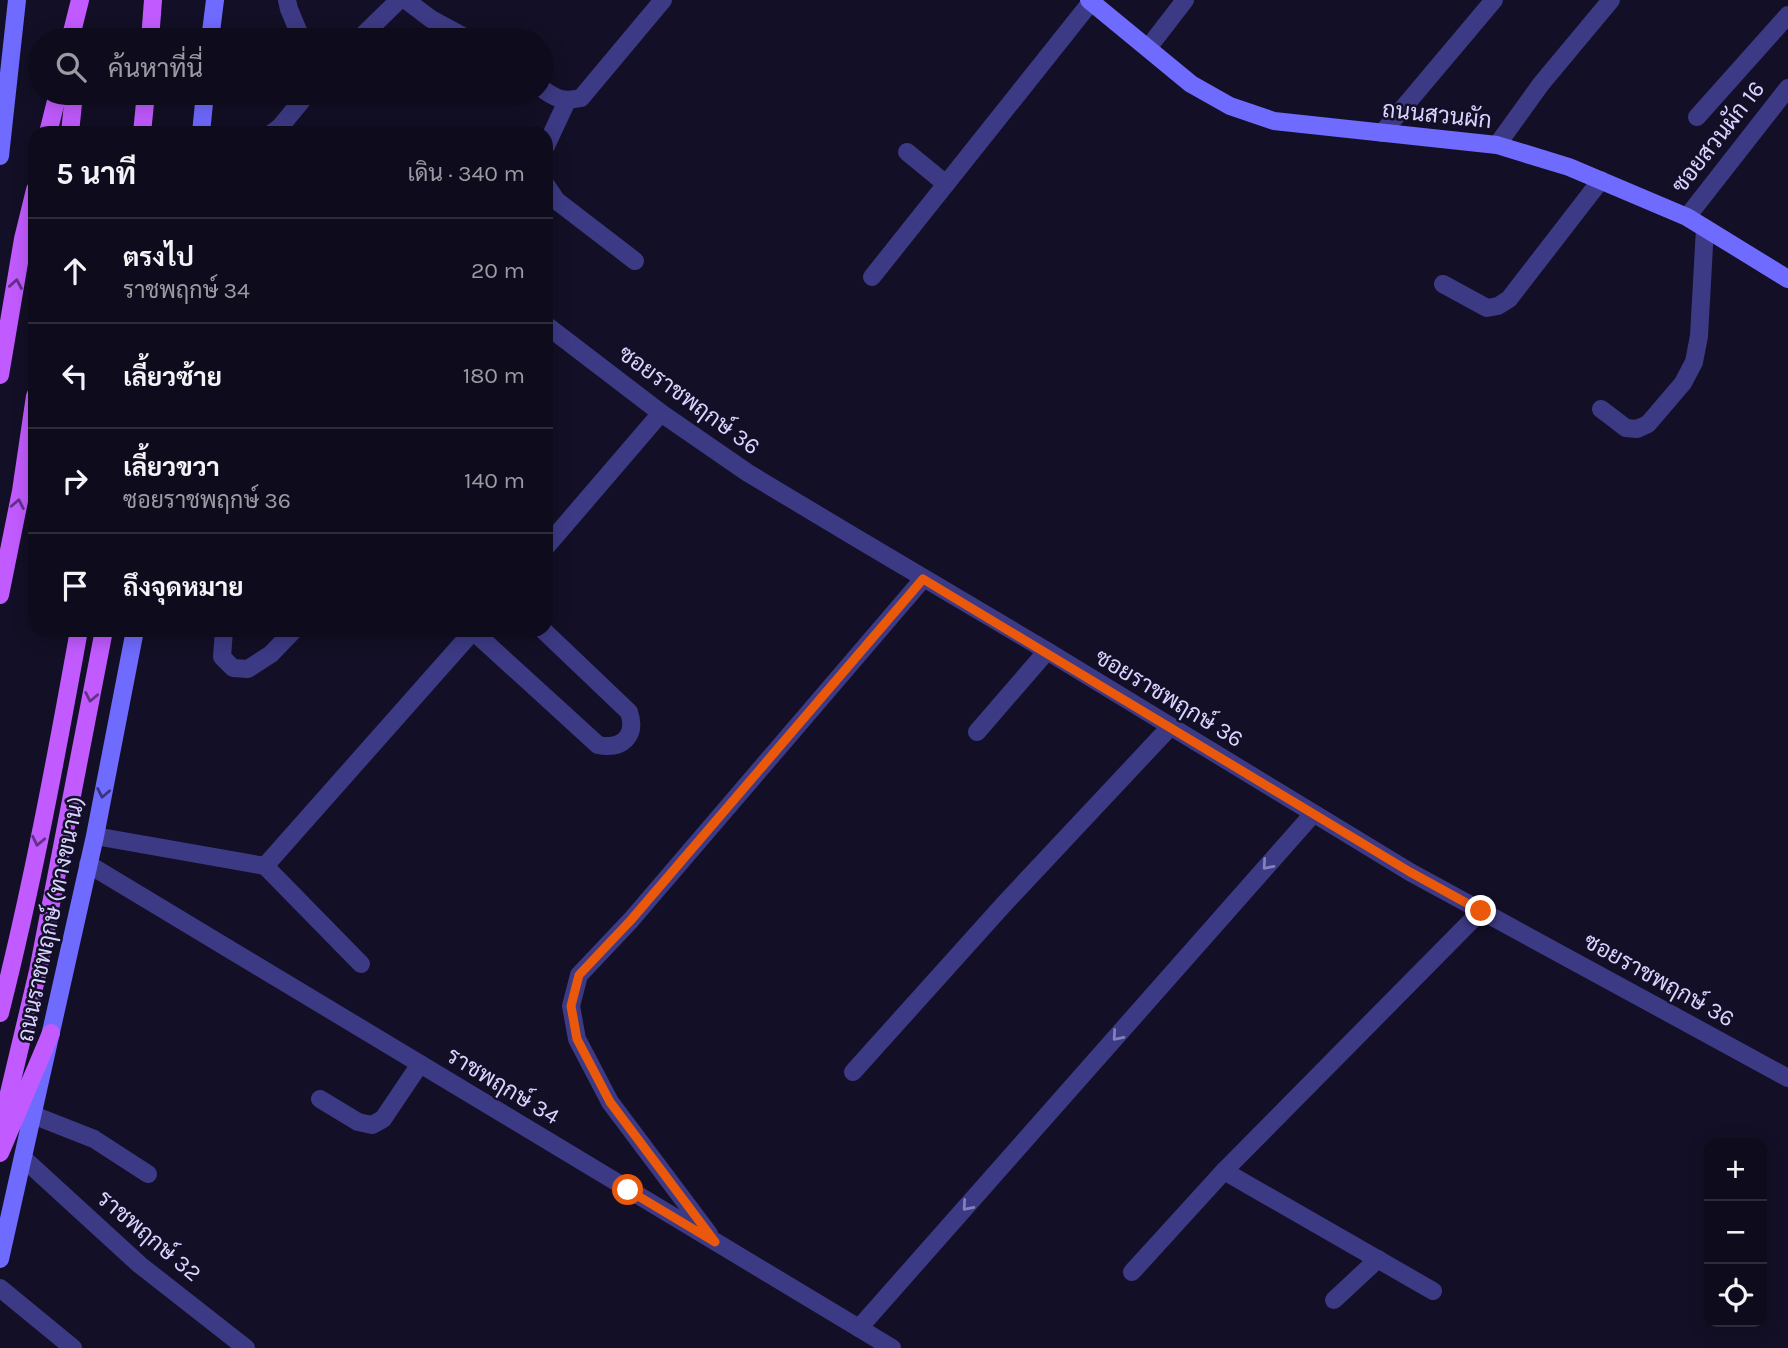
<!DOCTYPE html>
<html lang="th">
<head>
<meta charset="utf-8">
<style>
	body { margin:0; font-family:Karla,Sarabun,sans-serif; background:#171425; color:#f1f3f6 }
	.controls { position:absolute; right:21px; bottom:21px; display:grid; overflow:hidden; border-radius:14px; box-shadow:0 4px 18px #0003 }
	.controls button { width:63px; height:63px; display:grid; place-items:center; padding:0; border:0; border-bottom:2px solid #2e2b3b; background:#0e0b1c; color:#f1f3f6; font:35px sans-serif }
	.stop { position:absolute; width:21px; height:21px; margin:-16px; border:5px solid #ea580c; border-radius:50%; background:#fff }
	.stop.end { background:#ea580c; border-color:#fff; box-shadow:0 2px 7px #0008 }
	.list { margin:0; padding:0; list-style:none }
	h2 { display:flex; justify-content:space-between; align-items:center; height:91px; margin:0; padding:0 28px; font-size:30px }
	h2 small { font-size:23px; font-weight:400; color:#9b9ba3 }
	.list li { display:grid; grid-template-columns:46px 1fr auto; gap:21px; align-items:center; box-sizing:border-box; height:105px; padding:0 28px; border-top:2px solid #2e2b3b }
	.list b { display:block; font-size:26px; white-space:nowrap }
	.list p { margin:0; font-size:23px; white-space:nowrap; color:#9b9ba3 }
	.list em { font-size:23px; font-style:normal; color:#9b9ba3 }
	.icon { flex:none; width:38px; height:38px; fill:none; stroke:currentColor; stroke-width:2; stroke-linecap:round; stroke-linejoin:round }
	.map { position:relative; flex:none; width:1788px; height:1348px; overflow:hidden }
	.search { position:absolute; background:#0e0b1c; box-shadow:0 4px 18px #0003; left:28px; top:28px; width:525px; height:77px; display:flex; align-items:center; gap:18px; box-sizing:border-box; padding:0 24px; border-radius:38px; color:#9b9ba3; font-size:26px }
	.panel { position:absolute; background:#0e0b1c; box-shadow:0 4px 18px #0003; left:28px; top:126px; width:525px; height:511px; border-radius:21px }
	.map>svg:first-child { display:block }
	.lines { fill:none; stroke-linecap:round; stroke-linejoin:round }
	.lane { stroke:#3d3a85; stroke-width:18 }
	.street { stroke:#3d3a85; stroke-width:18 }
	.secondary { stroke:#6f6bff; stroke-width:18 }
	.primary { stroke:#c25bff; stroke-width:18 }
	.oneway { stroke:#623188 }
	.oneway2 { stroke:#38347d }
	.oneway3 { stroke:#837fbc }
	.route { stroke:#ea580c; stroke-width:9 }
	.labels { text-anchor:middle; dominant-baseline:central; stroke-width:5; stroke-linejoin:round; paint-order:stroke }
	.street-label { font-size:23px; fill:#d9d4ff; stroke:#130f26 }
</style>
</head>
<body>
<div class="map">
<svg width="1788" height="1348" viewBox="0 0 1788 1348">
	<rect width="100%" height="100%" fill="#130f26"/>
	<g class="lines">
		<g class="lane">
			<path d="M 287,0 L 289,9 L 302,40"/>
			<path d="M 406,0 L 431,19 L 470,40"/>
			<path d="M 358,40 L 399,0"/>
			<path d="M 541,88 C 556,99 563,102 581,98 L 663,0"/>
			<path d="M 1697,117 L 1788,15"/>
			<path d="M 280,127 L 308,93"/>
			<path d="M 546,146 L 567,101"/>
			<path d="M 546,185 L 557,201 L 635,261"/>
			<path d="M 224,630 L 222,657 L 233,668 L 248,669 L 271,654 L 294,630"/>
			<path d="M 473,631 L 598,745 C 622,750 637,736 629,712 L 543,630"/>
			<path d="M 265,866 L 361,964"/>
			<path d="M 33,1115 L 94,1139 L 148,1174"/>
			<path d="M 0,1288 L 73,1348"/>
		</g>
		<g class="street">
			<path d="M 1148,48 L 1185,0"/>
			<path d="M 272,133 L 280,127 L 288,133"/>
			<path d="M 1382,133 L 1494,0"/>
			<path d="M 1497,145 L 1541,84 L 1611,0"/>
			<path d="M 907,152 L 946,184"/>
			<path d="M 1687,217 L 1788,88"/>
			<path d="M 872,277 L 1091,2"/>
			<path d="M 1443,284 L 1487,308 L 1498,306 L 1509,299 L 1601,180"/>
			<path d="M 546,325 L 661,413 L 748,473 L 853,536 L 1047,651 L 1410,872 L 1788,1078"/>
			<path d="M 1601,409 L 1626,428 L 1637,429 L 1648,424 L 1683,383 L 1694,362 L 1699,336 L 1705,228"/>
			<path d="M 546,547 L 661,413"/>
			<path d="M 977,732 L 1047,651"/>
			<path d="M 95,836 L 265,866 L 474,630"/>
			<path d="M 88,864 L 892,1348"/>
			<path d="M 853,1072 L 1005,903 L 1170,727"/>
			<path d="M 320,1099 L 358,1122 L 372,1125 L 383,1119 L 420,1064"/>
			<path d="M 23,1158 L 140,1265 L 246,1348"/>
			<path d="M 1224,1171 L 1433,1291"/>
			<path d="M 709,1234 L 610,1102 L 577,1039 L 571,1006 L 579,975 L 631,920 L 923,579"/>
			<path d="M 1132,1272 L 1224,1171 L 1481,911"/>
			<path d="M 1334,1300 L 1378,1259"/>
			<path d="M 859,1328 L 1313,814"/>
		</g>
		<g class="secondary">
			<path d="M 1089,0 L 1191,84 L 1230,106 L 1274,121 L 1497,145 L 1569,167 L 1687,217 L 1788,279"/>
			<path d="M 210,40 L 215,0"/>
			<path d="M 201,133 L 205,93"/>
			<path d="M 0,156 L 17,0"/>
			<path d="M 0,1259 L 95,836 L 135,630"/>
		</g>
		<g class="primary">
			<path d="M 70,40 L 80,0"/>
			<path d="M 150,40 L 153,0"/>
			<path d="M 48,133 L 58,93"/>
			<path d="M 70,133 L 74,93"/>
			<path d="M 142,133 L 146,93"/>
			<path d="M 0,375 L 23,239 L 35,190"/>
			<path d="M 0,595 L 21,491 L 35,396"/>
			<path d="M 0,1013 C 32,887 56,758 79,630"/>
			<path d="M 0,1131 L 38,971 L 104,630"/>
			<path d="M 0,1153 L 51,1033"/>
		</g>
	</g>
	<defs><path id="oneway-chevron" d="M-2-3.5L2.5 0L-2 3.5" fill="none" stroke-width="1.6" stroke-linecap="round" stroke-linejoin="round" transform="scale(1.75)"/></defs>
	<g class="oneway">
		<use href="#oneway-chevron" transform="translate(16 284) rotate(-80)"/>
		<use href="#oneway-chevron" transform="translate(18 504) rotate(-79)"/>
		<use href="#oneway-chevron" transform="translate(91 697) rotate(101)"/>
		<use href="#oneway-chevron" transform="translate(38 841) rotate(102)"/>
	</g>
	<use class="oneway2" href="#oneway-chevron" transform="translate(103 793) rotate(101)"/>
	<g class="oneway3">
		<use href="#oneway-chevron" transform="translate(1267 865) rotate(131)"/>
		<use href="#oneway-chevron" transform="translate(1117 1036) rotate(131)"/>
		<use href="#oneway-chevron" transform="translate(967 1206) rotate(131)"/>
	</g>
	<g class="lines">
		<path class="route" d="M 628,1190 L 715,1242 L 610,1102 L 577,1039 L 571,1006 L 579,975 L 631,920 L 923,579 L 1410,872 L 1481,911"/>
	</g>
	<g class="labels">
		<g class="street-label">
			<text transform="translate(1437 115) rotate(6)">ถนนสวนผัก</text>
			<text transform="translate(1718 137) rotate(-52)">ซอยสวนผัก 16</text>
			<text transform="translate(689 400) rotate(36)">ซอยราชพฤกษ์ 36</text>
			<text transform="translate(1169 698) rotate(31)">ซอยราชพฤกษ์ 36</text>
			<text transform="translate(51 919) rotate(-78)">ถนนราชพฤกษ์ (ทางขนาน)</text>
			<text transform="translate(1659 980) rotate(29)">ซอยราชพฤกษ์ 36</text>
			<text transform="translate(503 1086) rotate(31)">ราชพฤกษ์ 34</text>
			<text transform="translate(149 1236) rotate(40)">ราชพฤกษ์ 32</text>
		</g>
	</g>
</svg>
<div class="controls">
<button>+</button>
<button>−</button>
<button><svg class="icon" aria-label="locate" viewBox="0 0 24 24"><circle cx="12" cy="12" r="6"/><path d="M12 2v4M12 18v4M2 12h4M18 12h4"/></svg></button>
</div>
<div class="stop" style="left:628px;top:1190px"></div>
<div class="stop end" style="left:1481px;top:911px"></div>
<div class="search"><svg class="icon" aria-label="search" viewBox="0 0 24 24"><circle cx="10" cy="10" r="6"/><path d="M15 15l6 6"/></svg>ค้นหาที่นี่</div>
<section class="panel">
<h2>5 นาที<small>เดิน · 340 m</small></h2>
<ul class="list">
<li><svg class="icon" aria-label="ahead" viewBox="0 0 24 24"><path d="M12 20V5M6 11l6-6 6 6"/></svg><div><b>ตรงไป</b><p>ราชพฤกษ์ 34</p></div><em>20 m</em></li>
<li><svg class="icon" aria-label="left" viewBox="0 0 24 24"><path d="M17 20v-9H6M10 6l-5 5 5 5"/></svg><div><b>เลี้ยวซ้าย</b></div><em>180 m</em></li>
<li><svg class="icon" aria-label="right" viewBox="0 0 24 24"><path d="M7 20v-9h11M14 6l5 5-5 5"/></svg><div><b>เลี้ยวขวา</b><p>ซอยราชพฤกษ์ 36</p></div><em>140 m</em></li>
<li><svg class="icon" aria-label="arrive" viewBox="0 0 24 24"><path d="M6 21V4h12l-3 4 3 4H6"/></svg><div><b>ถึงจุดหมาย</b></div></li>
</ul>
</section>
</div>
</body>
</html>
